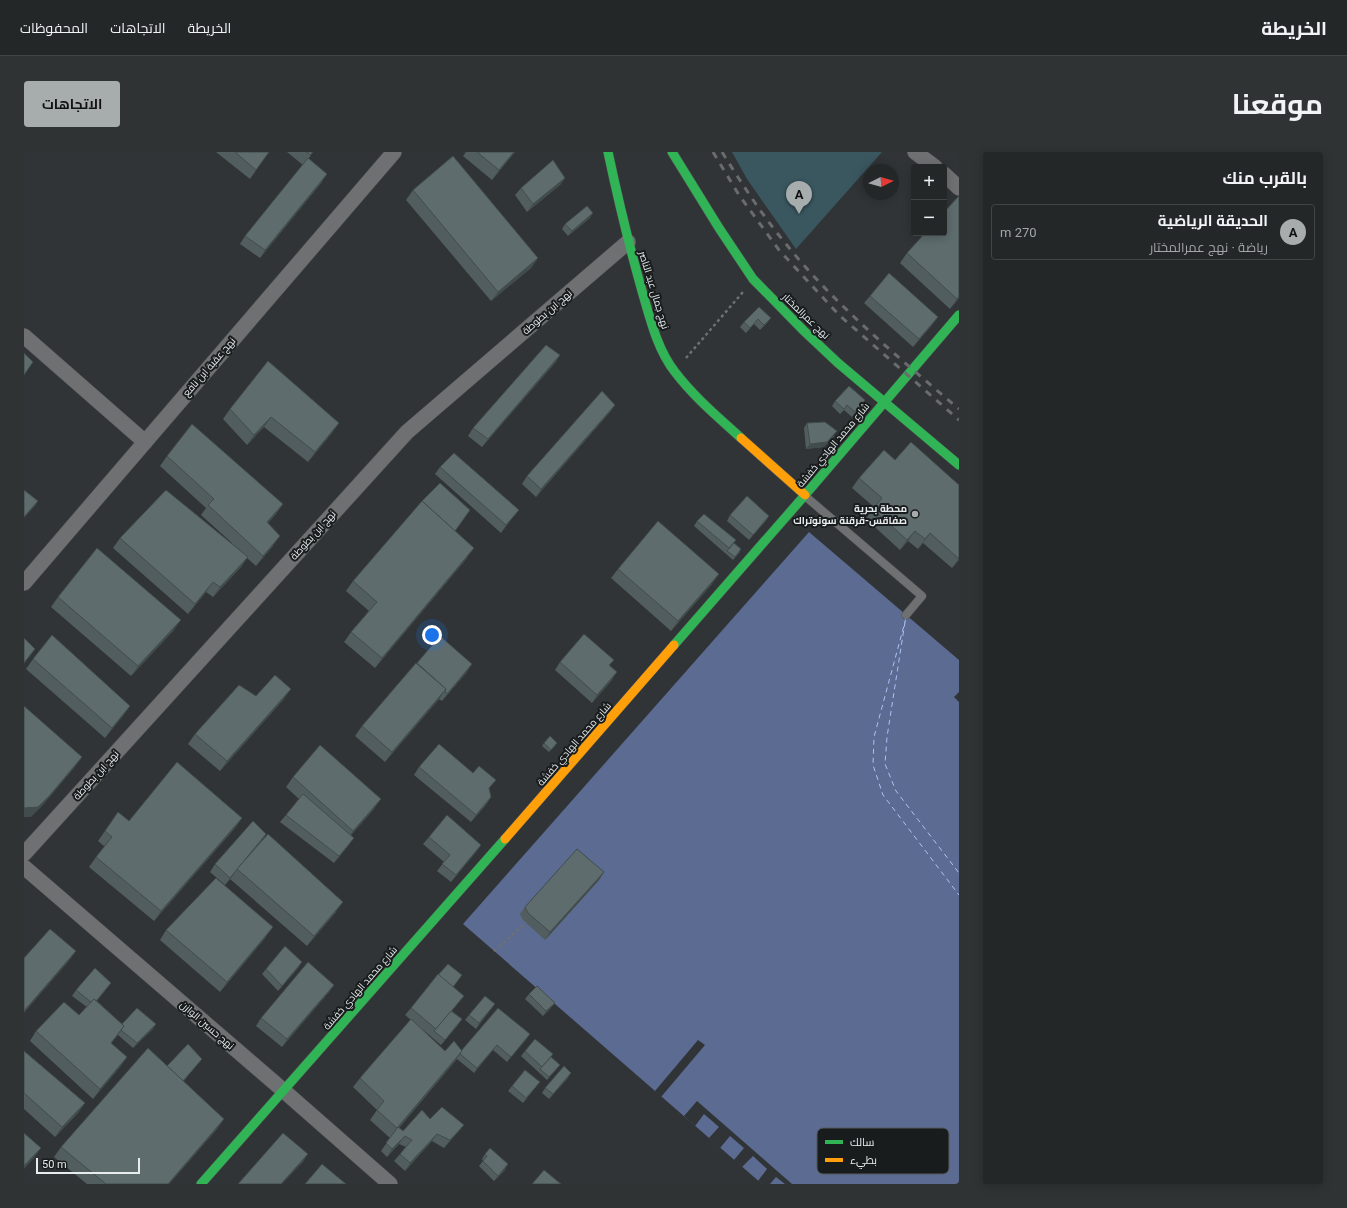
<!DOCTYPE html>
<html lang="ar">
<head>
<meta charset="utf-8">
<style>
	body { margin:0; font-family:Roboto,Cairo,sans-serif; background:#303334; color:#f1f3f6; direction:rtl }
	.controls { position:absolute; right:12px; top:12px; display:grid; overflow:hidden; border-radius:4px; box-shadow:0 2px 10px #0003 }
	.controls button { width:36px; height:36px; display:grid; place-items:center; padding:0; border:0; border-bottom:1px solid #414445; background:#242728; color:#f1f3f6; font:20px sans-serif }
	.compass { position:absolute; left:839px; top:12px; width:36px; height:36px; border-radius:50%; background:#242728; box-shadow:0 2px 10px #0003; rotate:85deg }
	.scale { position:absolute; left:12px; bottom:10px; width:104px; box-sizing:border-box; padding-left:4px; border:2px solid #e7eced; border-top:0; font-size:11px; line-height:14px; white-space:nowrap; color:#e7eced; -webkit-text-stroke:3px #191c1d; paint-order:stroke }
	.you { position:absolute; left:408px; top:483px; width:14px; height:14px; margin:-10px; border:3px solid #fff; border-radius:50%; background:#1a73e8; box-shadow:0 0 0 6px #1a73e833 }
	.badge { display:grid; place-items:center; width:26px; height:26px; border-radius:50%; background:#a7acad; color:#111; font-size:13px; font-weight:700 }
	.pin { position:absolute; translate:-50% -33px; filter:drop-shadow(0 1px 2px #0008) }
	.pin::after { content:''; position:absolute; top:21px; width:14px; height:12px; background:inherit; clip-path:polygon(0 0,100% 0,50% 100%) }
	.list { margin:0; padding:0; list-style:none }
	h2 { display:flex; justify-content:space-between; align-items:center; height:52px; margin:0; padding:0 16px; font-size:17px }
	h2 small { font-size:13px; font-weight:400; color:#a3a5a8 }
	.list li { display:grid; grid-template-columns:26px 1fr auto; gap:12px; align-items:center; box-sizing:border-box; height:56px; margin:0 8px 8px; padding:0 8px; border:1px solid #414445; border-radius:4px }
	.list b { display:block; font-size:15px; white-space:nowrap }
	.list p { margin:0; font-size:13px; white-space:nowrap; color:#a3a5a8 }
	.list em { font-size:13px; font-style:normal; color:#a3a5a8 }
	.map { position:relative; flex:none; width:935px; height:1032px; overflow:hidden; direction:ltr; border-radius:4px }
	header { display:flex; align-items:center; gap:24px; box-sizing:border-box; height:56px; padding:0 20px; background:#242728; border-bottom:1px solid #414445 }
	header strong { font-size:19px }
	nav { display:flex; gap:22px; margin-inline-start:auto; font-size:14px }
	.intro { display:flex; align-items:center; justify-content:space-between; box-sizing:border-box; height:96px; padding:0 24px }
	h1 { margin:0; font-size:28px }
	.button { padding:10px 18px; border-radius:4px; background:#a7acad; color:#111; font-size:14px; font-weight:700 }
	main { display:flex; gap:24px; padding:0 24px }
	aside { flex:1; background:#242728; border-radius:4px; box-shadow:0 2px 10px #0003 }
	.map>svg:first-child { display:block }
	.green { fill:#3a5760 }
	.water { fill:#5b6b91 }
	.pier { fill:#303436 }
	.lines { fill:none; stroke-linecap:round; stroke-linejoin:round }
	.ferry { stroke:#acc2f7; stroke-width:1; stroke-dasharray:5 4; stroke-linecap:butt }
	.lane-casing { stroke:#4e5152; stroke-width:9 }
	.street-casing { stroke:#4e5152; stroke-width:16 }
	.fast-casing { stroke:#4e5152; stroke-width:10 }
	.slow-casing { stroke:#4e5152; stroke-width:10 }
	.path { stroke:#6e7072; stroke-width:2.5; stroke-dasharray:3 3; stroke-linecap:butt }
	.lane { stroke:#6f7071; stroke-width:8 }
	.street { stroke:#6f7071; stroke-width:15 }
	.fast { stroke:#30b455; stroke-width:9 }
	.slow { stroke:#ff9f0a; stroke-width:9 }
	.rail { stroke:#6a6b6d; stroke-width:3; stroke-dasharray:7 7; stroke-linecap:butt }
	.wall { fill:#515d5e }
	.shaded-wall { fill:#424c4c }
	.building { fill:#5e6c6d; stroke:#424c4c }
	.poi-dot { fill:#a7acad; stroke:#191c1d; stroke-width:1.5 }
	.labels { text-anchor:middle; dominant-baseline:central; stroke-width:4; stroke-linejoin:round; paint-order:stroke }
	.street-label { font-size:10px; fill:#e7eced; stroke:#191c1d }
	.poi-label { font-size:10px; font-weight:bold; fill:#e7eced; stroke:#191c1d; text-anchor:end }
	.key { fill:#191c1d; stroke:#575a5b; stroke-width:1 }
	.key-label { font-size:11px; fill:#e7eced }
</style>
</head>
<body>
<header>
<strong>الخريطة</strong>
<nav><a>الخريطة</a><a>الاتجاهات</a><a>المحفوظات</a></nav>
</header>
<div class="intro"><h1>موقعنا</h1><a class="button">الاتجاهات</a></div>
<main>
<aside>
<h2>بالقرب منك<small></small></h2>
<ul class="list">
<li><span class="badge">A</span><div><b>الحديقة الرياضية</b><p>رياضة · نهج عمرالمختار</p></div><em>270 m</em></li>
</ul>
</aside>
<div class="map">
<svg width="935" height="1032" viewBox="0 0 935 1032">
	<rect width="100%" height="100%" fill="#303436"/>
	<path class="green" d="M 708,0 L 858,0 L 772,97 L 723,27 Z"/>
	<path class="water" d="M 785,380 L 935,508 L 935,540 L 930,545 L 935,550 L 935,1032 L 738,1032 L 439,772 Z"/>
	<g class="pier">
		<path d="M 674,888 L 681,893 L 637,945 L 631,939 Z"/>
		<path d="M 673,949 L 768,1032 L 761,1032 L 752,1025 L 746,1032 L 738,1032 L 734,1029 L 743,1017 L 729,1004 L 718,1015 L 710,1008 L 720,996 L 706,984 L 696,996 L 685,986 L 695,975 L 680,962 L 671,974 L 660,964 Z"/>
	</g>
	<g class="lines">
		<g class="ferry">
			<path d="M 882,466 L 850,585 L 849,613 L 859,643 L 935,743"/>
			<path d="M 881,470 L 863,585 L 861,612 L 872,639 L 935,721"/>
		</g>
		<defs>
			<path id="lane" d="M 781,344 L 898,444 L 882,463"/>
			<g id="street">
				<path d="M 891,0 L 911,15"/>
				<path d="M 920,22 L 935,36"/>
				<path d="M 0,184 L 121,290"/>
				<path d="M 0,431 L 370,0"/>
				<path d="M 0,702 L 383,280 L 604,90"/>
				<path d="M 0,715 L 260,939 L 366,1032"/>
			</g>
			<g id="fast">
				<path d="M 584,0 C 594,47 605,93 618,139 C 626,166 633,197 651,220 C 670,245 694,265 717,286"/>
				<path d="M 648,0 L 695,76 L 729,127 L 780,179 L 814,211 L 935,313"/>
				<path d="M 650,493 L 781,343 L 935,163"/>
				<path d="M 177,1032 L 481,687"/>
			</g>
			<g id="slow">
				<path d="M 717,286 L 781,343"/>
				<path d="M 481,687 L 650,493"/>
			</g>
		</defs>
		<use href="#lane" class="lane-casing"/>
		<use href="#street" class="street-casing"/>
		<use href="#fast" class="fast-casing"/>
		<use href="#slow" class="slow-casing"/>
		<g class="path">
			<path d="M 662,206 L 719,140"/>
			<path d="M 470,799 L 502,771"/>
		</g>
		<use href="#lane" class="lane"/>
		<use href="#street" class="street"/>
		<use href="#fast" class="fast"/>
		<use href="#slow" class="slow"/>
		<g class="rail">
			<path d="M 689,0 L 715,43 L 755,98 L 815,163 L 935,268"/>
			<path d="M 698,0 C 718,32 738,63 762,92 C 810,152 876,207 935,257"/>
		</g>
	</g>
	<g class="wall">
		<path d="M 192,0 L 245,0 L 226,27 Z"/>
		<path d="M 263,0 L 289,0 L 285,6 L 298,30 L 236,106 L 216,92 L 221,84 L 279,13 Z"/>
		<path d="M 442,0 L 491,0 L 468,28 L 439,4 Z"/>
		<path d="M 541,26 L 536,33 L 503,60 L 491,43 L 497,36 Z"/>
		<path d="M 389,38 L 514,106 L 507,116 L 467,149 L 382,48 Z"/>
		<path d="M 935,44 L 935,146 L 926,157 L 876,111 L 883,101 Z"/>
		<path d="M 566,66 L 544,84 L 538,77 L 541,72 Z"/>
		<path d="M 846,144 L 909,172 L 889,195 L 840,151 Z"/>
		<path d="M 735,155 L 747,166 L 743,171 L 736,178 L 730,172 L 722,181 L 716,175 L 720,170 Z"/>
		<path d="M 536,203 L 531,211 L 458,295 L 444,284 L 449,276 Z"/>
		<path d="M 244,209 L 308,281 L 284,310 L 240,275 L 223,293 L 199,267 L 206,257 Z"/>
		<path d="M 811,249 L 838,253 L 828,265 L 820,258 L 816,262 L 808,254 Z"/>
		<path d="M 591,253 L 586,260 L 512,345 L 498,332 L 503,324 Z"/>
		<path d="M 783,271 L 810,284 L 800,295 L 782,297 L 780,276 Z"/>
		<path d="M 887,290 L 935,408 L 928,416 L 899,391 L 894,397 L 884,389 L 876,398 L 842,367 L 850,355 L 828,336 L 835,326 L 871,308 Z"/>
		<path d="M 143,304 L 259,352 L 252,362 L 244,371 L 249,394 L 232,414 L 223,406 L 217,415 L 189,445 L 182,440 L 164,462 L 89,396 L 96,386 L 208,391 L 177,363 L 182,356 L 136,314 Z"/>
		<path d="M 416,315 L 489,365 L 477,381 L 411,322 Z"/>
		<path d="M 446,358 L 431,379 L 443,406 L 351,516 L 320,490 L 327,480 L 345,459 L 322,439 L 329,429 Z"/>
		<path d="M 706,363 L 745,364 L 725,388 L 703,369 Z"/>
		<path d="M 673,369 L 710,391 L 716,400 L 709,408 L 670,374 Z"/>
		<path d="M 594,417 L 688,432 L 647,479 L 587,426 Z"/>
		<path d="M 34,445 L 150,478 L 107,524 L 27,455 Z"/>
		<path d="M 9,507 L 106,554 L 81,586 L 2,517 Z"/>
		<path d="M 590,508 L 586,513 L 588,528 L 568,551 L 531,518 L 536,510 Z"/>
		<path d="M 443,520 L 418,549 L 415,547 L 361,610 L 331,584 L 338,574 Z"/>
		<path d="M 232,544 L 260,547 L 196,619 L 164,592 L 171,582 Z"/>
		<path d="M 520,591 L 531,593 L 525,600 L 518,594 Z"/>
		<path d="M 395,615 L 465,637 L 467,645 L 462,653 L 447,670 L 390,623 Z"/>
		<path d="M 269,625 L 350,657 L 327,683 L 325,693 L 310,711 L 256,670 L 262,663 L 275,647 L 262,635 Z"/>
		<path d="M 94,660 L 105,669 L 218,666 L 211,676 L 130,769 L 65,715 L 72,705 L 81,695 L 74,689 Z"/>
		<path d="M 242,682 L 237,690 L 312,760 L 283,794 L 206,727 L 208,725 L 201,733 L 186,720 L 191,712 Z"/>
		<path d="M 405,685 L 457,693 L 452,700 L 427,730 L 413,719 L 420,710 L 399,692 Z"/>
		<path d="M 580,720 L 575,728 L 521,788 L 499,768 L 496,762 L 501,755 Z"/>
		<path d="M 142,778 L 242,785 L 196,840 L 136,788 Z"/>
		<path d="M 275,815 L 254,839 L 238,822 L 242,817 Z"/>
		<path d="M 438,823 L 429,835 L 434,851 L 428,859 L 438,867 L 434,873 L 417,893 L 397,876 L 421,899 L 437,899 L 506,882 L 483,910 L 469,898 L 450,921 L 433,907 L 375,976 L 379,979 L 406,967 L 440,973 L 434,980 L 420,996 L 408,989 L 381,1019 L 370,1009 L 382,995 L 375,992 L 363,1005 L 357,999 L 366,986 L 346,968 L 353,958 L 329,935 L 336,926 L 387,868 L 381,863 L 387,856 Z"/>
		<path d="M 310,833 L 305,840 L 258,895 L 232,874 L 237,866 Z"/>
		<path d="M 83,836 L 73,849 L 98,872 L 132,872 L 129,877 L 109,896 L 94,883 L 87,891 L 103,905 L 96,915 L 69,947 L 6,889 L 12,879 L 55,863 L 63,855 L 48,844 L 52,838 Z"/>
		<path d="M 505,842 L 527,856 L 519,864 L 501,847 Z"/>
		<path d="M 467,857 L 452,877 L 441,868 L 445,863 Z"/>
		<path d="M 0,899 L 61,951 L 54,961 L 31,985 L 0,957 Z"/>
		<path d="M 501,899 L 527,905 L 536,913 L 523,928 L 497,904 Z"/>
		<path d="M 178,907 L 159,930 L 200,967 L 193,977 L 145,1032 L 63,1032 L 30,1005 L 37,995 Z"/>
		<path d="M 544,926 L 525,947 L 518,941 L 521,936 Z"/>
		<path d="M 488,934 L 512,935 L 499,951 L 484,939 Z"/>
		<path d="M 461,1002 L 481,1018 L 470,1029 L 455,1014 L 459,1009 L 458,1007 Z"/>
	</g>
	<g class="shaded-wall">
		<path d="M 490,0 L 491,0 L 468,28 L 475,18 Z"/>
		<path d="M 303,22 L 298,30 L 236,106 L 241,98 Z"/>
		<path d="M 541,26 L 536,33 L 503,60 L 509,52 Z"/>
		<path d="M 569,61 L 566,66 L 544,84 L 548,79 Z"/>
		<path d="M 514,106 L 507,116 L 467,149 L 474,140 Z"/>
		<path d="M 935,144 L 935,146 L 926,157 L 933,147 Z"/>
		<path d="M 914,165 L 909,172 L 889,195 L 895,187 Z"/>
		<path d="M 747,166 L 743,171 L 736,178 L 740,173 Z"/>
		<path d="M 536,203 L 531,211 L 458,295 L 464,287 Z"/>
		<path d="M 591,253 L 586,260 L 512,345 L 517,337 Z"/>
		<path d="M 247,265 L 240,275 L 223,293 L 230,283 Z"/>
		<path d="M 315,271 L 308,281 L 284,310 L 291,300 Z"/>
		<path d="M 813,279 L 800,295 L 782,297 L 786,292 Z"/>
		<path d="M 14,349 L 11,354 L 0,366 L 0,365 Z"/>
		<path d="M 259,352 L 252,362 L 236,380 L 243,370 Z"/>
		<path d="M 495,358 L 489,365 L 477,381 L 482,373 Z"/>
		<path d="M 745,364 L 742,369 L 725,388 L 729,383 Z"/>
		<path d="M 891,379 L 884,389 L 876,398 L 883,388 Z"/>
		<path d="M 906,381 L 899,391 L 894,397 L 901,387 Z"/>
		<path d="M 256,384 L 249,394 L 232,414 L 239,404 Z"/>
		<path d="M 450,396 L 443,406 L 351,516 L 358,506 Z"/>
		<path d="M 224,405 L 217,415 L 189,445 L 196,435 Z"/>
		<path d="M 935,406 L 935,408 L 928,416 Z"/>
		<path d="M 695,422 L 688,432 L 647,479 L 654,469 Z"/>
		<path d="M 189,430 L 182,440 L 164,462 L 171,452 Z"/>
		<path d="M 157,468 L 150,478 L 107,524 L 114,514 Z"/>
		<path d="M 448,512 L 443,520 L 418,549 L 423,542 Z"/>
		<path d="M 593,520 L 588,528 L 568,551 L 573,543 Z"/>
		<path d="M 267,537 L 260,547 L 196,619 L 203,609 Z"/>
		<path d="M 422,537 L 415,547 L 361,610 L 368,600 Z"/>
		<path d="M 106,554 L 99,564 L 81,586 L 88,576 Z"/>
		<path d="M 58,605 L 51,615 L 19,653 L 7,665 L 0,665 L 0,656 Z"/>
		<path d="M 467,645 L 462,653 L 447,670 L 452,663 Z"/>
		<path d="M 357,647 L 350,657 L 322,689 L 329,679 Z"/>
		<path d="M 218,666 L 211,676 L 130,769 L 137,759 Z"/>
		<path d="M 330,686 L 325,693 L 310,711 L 315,704 Z"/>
		<path d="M 457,693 L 452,700 L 427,730 L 432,723 Z"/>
		<path d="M 213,717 L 208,725 L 201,733 L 206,726 Z"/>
		<path d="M 580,720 L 575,728 L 521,788 L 526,780 Z"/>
		<path d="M 319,750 L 312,760 L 283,794 L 290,784 Z"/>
		<path d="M 249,775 L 242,785 L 196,840 L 203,830 Z"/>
		<path d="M 52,799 L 45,809 L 0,861 L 0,859 Z"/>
		<path d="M 278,810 L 275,815 L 254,839 L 258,834 Z"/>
		<path d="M 310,833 L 305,840 L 258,895 L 263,887 Z"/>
		<path d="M 440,844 L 434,851 L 411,880 L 412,877 Z"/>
		<path d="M 531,851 L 527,856 L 519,864 L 522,859 Z"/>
		<path d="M 471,852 L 467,857 L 452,877 L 455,871 Z"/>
		<path d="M 438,867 L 434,873 L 417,893 L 421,888 Z"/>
		<path d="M 132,872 L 129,877 L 109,896 L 113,891 Z"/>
		<path d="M 100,874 L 93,884 L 80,901 L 87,891 Z"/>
		<path d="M 506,882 L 502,888 L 483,910 L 487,905 Z"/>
		<path d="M 473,893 L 469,898 L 450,921 L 453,916 Z"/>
		<path d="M 438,899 L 431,909 L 366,986 L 373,976 Z"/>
		<path d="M 103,905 L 96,915 L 69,947 L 76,937 Z"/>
		<path d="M 547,921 L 544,926 L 525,947 L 529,942 Z"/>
		<path d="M 61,951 L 54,961 L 31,985 L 38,975 Z"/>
		<path d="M 200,967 L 193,977 L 145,1032 L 144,1032 Z"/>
		<path d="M 440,973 L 434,980 L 420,996 L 426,988 Z"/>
		<path d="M 413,982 L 408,989 L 381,1019 L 386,1011 Z"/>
		<path d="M 381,984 L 375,992 L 363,1005 L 368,997 Z"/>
		<path d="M 17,996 L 10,1006 L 0,1017 L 0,1014 Z"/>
		<path d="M 284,1002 L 279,1010 L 258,1032 L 257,1032 Z"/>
		<path d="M 484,1012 L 481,1018 L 470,1029 L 474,1024 Z"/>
	</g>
	<g class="building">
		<path d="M 211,0 L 245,0 L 232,18 Z"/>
		<path d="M 282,0 L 289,0 L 286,3 Z"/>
		<path d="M 453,0 L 490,0 L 475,18 Z"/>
		<path d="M 429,4 L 514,106 L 474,140 L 389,38 Z"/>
		<path d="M 284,6 L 303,22 L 241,98 L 221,84 Z"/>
		<path d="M 529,8 L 541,26 L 509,52 L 497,36 Z"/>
		<path d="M 935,44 L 935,144 L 933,147 L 883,101 L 901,81 L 920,81 L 920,60 Z"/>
		<path d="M 563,54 L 569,61 L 548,79 L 541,72 Z"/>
		<path d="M 865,121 L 914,165 L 895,187 L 846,144 Z"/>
		<path d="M 735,155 L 747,166 L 740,173 L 734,167 L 726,176 L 720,170 Z"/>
		<path d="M 522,193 L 536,203 L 464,287 L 449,276 Z"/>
		<path d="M 0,201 L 9,210 L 0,223 Z"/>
		<path d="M 244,209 L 315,271 L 291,300 L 247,265 L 230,283 L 206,257 Z"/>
		<path d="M 825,234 L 841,248 L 831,260 L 823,253 L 820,257 L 811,249 Z"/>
		<path d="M 578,239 L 591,253 L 517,337 L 503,324 Z"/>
		<path d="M 801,270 L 813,279 L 803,290 L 786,292 L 783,271 Z"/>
		<path d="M 168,272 L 259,352 L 243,370 L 256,384 L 239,404 L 184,353 L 190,347 L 143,304 Z"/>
		<path d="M 887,290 L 935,333 L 935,406 L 934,406 L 906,381 L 901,387 L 891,379 L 883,388 L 849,357 L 858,346 L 835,326 L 860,298 L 871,308 Z"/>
		<path d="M 430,301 L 495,358 L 482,373 L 416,315 Z"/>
		<path d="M 416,331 L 446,358 L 431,379 L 398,349 Z"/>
		<path d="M 0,338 L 14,349 L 0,365 Z"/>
		<path d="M 142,338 L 224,405 L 196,435 L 189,430 L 171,452 L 96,386 Z"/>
		<path d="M 723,344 L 745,364 L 729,383 L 706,363 Z"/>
		<path d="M 398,349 L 450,396 L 358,506 L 327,480 L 353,450 L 329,429 Z"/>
		<path d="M 680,362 L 712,388 L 705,396 L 673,369 Z"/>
		<path d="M 634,369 L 695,422 L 654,469 L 594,417 Z"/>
		<path d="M 710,391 L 717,397 L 711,405 L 703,399 Z"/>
		<path d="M 73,396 L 157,468 L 114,514 L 34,445 Z"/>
		<path d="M 560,482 L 590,508 L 585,513 L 593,520 L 573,543 L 536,510 Z"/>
		<path d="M 28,483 L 106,554 L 88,576 L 9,507 Z"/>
		<path d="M 416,484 L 448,512 L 423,542 L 421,539 L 422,537 L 393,511 Z"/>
		<path d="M 0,486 L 11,497 L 0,511 Z"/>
		<path d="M 392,511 L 422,537 L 368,600 L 338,574 Z"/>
		<path d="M 251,523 L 267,537 L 203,609 L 171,582 L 215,533 L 232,544 Z"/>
		<path d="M 0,554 L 58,605 L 26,643 L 14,655 L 0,656 Z"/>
		<path d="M 526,584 L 533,591 L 527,598 L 520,591 Z"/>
		<path d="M 415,592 L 449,621 L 455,614 L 472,628 L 465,636 L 467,645 L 452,663 L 395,615 Z"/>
		<path d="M 296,593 L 357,647 L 329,679 L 269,625 Z"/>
		<path d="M 153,610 L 218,666 L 137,759 L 72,705 L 88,685 L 81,679 L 94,660 L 105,669 Z"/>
		<path d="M 279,642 L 330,686 L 315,704 L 262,663 Z"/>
		<path d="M 423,663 L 457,693 L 432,723 L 418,712 L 426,703 L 405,685 Z"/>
		<path d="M 229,669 L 242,682 L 206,726 L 191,712 Z"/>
		<path d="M 244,682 L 319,750 L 290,784 L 213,717 Z"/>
		<path d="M 553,697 L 580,720 L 526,780 L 504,761 L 501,755 Z"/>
		<path d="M 192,726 L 249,775 L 203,830 L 142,778 Z"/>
		<path d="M 26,777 L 52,799 L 0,859 L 0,806 Z"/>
		<path d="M 261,794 L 278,810 L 258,834 L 242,817 Z"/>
		<path d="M 284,810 L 310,833 L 263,887 L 237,866 Z"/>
		<path d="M 424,812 L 438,823 L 429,835 L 414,823 Z"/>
		<path d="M 71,816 L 87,831 L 72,849 L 70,847 L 67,850 L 52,838 Z"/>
		<path d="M 414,822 L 440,844 L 412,877 L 387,856 Z"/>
		<path d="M 513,834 L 531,851 L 522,859 L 505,842 Z"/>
		<path d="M 461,844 L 471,852 L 455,871 L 445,863 Z"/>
		<path d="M 70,847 L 100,874 L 87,891 L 103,905 L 76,937 L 12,879 L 40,850 L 55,863 Z"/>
		<path d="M 113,856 L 132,872 L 113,891 L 97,878 L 100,874 L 98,872 Z"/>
		<path d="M 474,856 L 506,882 L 487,905 L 473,893 L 453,916 L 436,902 L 437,899 Z"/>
		<path d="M 427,859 L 438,867 L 421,888 L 410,879 Z"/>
		<path d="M 387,867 L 421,899 L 430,889 L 438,899 L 373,976 L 353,958 L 360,949 L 336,926 Z"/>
		<path d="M 511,887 L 529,902 L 518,915 L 501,899 Z"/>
		<path d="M 164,892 L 178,907 L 159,929 L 143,914 Z"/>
		<path d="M 124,896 L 200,967 L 144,1032 L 82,1032 L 37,995 Z"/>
		<path d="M 0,899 L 61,951 L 38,975 L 0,941 Z"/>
		<path d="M 527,905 L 536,913 L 525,925 L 516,917 Z"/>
		<path d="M 540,914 L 547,921 L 529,942 L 521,936 Z"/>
		<path d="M 501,918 L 516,930 L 502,946 L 488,934 Z"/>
		<path d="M 418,955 L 440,973 L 426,988 L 413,982 L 386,1011 L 376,1002 L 388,988 L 381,984 L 368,997 L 362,991 L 374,975 L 379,979 L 398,958 L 406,967 Z"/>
		<path d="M 0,981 L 17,996 L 0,1014 Z"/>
		<path d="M 259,981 L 284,1002 L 257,1032 L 214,1032 Z"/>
		<path d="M 466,996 L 484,1012 L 474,1024 L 459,1009 L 463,1004 L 461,1002 Z"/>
		<path d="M 298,1012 L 322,1032 L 281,1032 Z"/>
		<path d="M 520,1018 L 537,1032 L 508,1032 Z"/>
	</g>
	<circle class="poi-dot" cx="891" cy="362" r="4"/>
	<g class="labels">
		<g class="street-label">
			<text transform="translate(630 138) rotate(73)">نهج جمال عبد الناصر</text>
			<text transform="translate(523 160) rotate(-41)">نهج ابن بطوطة</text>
			<text transform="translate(782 164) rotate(44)">نهج عمرالمختار</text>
			<text transform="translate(185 215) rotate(-49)">نهج عقبة ابن نافع</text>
			<text transform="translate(809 293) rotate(-50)">شارع محمد الهادي خفشة</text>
			<text transform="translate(289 383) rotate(-48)">نهج ابن بطوطة</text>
			<text transform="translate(550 592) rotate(-49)">شارع محمد الهادي خفشة</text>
			<text transform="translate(72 623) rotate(-48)">نهج ابن بطوطة</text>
			<text transform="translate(336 836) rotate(-49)">شارع محمد الهادي خفشة</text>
			<text transform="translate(183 873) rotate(41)">نهج حسين الوازن</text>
		</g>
		<g class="poi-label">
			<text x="883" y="356">محطة بحرية<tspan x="883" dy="12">صفاقس-قرقنة سونوتراك</tspan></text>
		</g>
	</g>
	<rect x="793" y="976" width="132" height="46" rx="6" class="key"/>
	<rect x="801" y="988" width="18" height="4" fill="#30b455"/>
	<rect x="801" y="1006" width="18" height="4" fill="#ff9f0a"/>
	<g class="key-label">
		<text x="826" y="994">سالك</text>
		<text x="826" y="1012">بطيء</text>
	</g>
</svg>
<div class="controls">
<button>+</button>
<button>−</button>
</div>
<svg class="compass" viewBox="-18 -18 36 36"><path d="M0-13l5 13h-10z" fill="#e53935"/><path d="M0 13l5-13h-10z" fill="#a3a5a8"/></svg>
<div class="scale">50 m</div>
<div class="you"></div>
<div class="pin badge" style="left:775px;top:62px">A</div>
</div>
</main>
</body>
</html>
